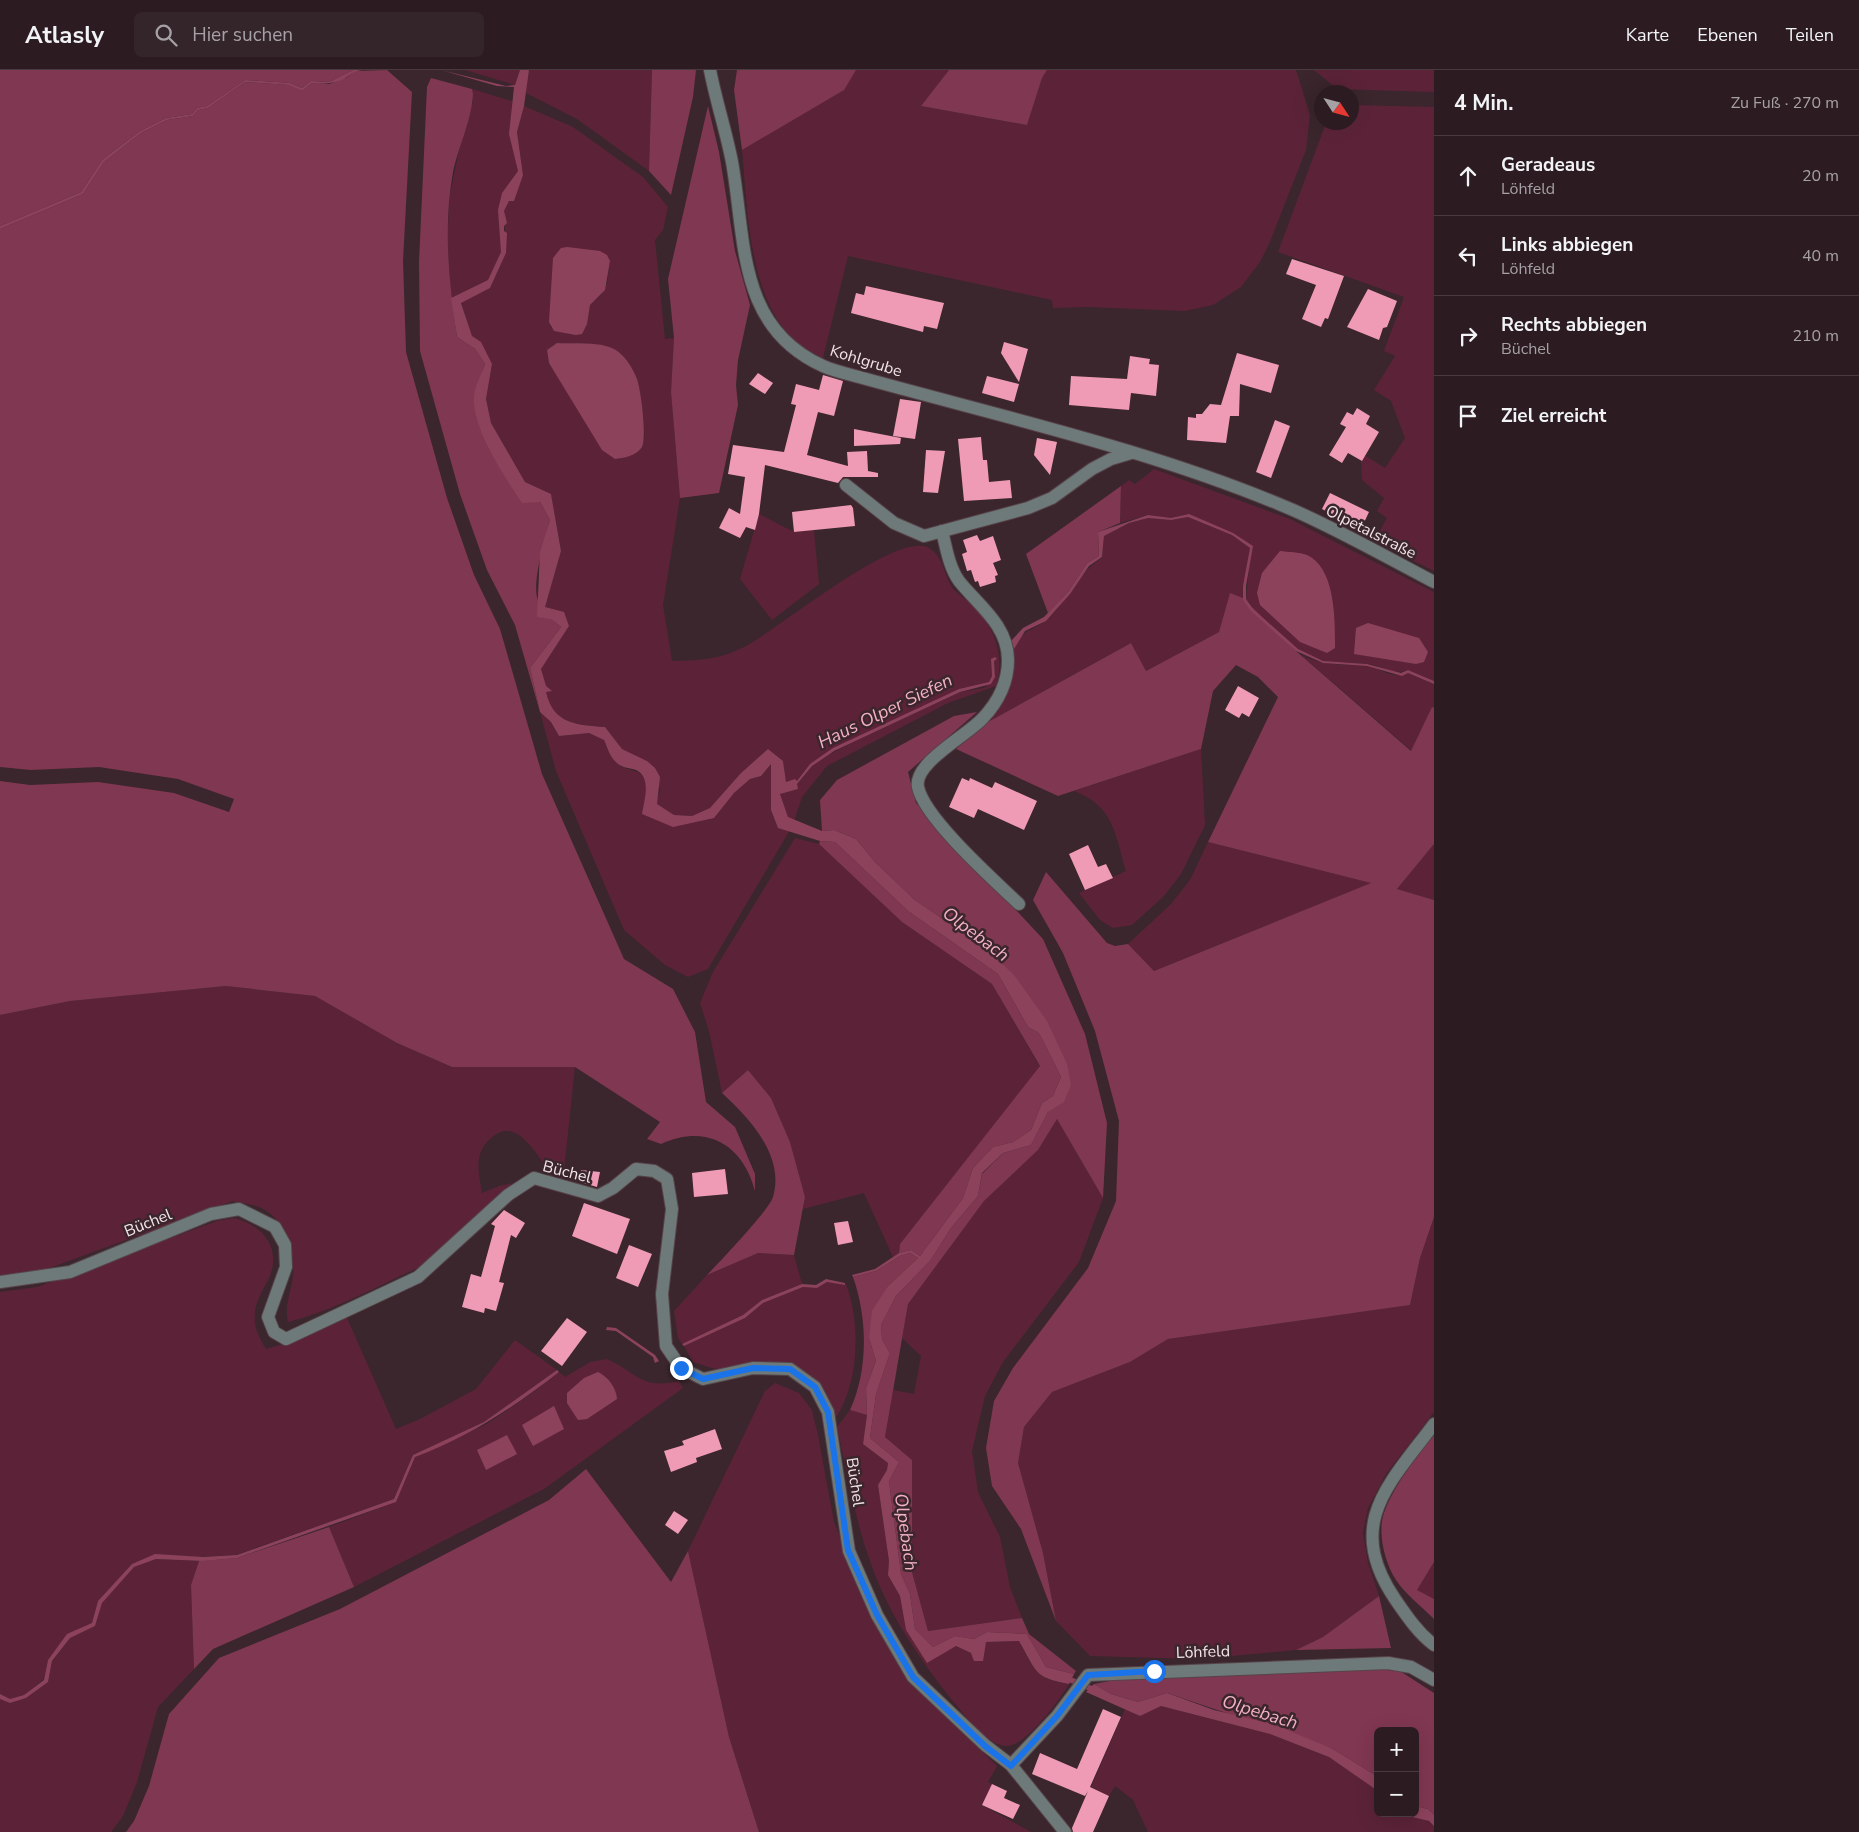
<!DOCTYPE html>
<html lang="de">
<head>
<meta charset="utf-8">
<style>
	body { margin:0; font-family:"Nunito Sans",sans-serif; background:#34252a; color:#f1f3f6 }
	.controls { position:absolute; right:15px; bottom:15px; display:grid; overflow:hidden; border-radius:8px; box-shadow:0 5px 20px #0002 }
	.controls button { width:45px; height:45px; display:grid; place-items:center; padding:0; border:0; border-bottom:1px solid #483a3f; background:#2c1c21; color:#f1f3f6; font:25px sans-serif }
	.compass { position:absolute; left:1314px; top:15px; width:45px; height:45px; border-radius:50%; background:#2c1c21; box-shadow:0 5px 20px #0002; rotate:126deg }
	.stop { position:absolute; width:15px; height:15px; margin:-11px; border:4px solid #1a73e8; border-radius:50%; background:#fff }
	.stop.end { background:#1a73e8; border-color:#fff; box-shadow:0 1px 5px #0008 }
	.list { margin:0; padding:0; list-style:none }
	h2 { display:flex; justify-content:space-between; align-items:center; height:65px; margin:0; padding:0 20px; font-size:21px }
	h2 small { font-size:16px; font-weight:400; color:#a6a1a5 }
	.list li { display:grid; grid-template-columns:32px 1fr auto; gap:15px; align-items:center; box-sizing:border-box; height:80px; padding:0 20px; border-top:1px solid #483a3f }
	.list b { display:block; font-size:19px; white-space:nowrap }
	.list p { margin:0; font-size:16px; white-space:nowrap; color:#a6a1a5 }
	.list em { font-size:16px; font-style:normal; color:#a6a1a5 }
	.icon { flex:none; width:28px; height:28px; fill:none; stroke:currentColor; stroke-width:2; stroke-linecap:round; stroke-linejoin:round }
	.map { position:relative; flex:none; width:1434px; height:1762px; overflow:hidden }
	header { display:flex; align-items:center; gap:30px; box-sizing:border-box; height:70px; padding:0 25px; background:#2c1c21; border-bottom:1px solid #483a3f }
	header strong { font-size:24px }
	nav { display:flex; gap:28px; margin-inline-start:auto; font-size:18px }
	.search { width:350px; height:45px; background:#34252a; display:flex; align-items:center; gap:12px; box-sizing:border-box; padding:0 18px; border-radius:8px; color:#a6a1a5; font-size:19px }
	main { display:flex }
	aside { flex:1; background:#2c1c21 }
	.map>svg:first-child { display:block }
	.green { fill:#5c2338; fill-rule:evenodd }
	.forest { fill:#803751 }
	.water { fill:#8d425c }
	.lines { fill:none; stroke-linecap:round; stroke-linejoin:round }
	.stream { stroke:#8d425c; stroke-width:5.5 }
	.building { fill:#f09bb5 }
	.minor-casing { stroke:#57444a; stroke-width:14 }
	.minor { stroke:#6e7a7a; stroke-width:12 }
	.route { stroke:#1a73e8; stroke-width:6 }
	.labels { text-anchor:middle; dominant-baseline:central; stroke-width:5; stroke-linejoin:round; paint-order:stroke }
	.street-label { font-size:16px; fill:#f1e3e7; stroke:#3a262c }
	.water-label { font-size:18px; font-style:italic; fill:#f2b0c3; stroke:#3a262c }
</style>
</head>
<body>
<header>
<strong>Atlasly</strong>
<div class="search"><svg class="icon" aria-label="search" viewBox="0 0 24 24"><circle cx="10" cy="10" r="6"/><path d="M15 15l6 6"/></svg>Hier suchen</div>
<nav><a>Karte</a><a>Ebenen</a><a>Teilen</a></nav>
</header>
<main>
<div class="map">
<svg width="1434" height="1762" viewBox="0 0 1434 1762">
	<rect width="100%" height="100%" fill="#3a262c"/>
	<g class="green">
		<path d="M 465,0 L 520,0 L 515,15 Z"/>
		<path d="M 529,0 L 652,0 L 649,101 L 577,49 L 524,22 Z"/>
		<path d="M 856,0 L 949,0 L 921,36 L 1027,55 L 1042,8 L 1047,0 L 1296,0 L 1310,45 L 1306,80 L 1269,174 L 1260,192 L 1241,217 L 1213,235 L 1185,241 L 1087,237 L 1053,238 L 1052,230 L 848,186 L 823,288 C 816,284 809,281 803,277 C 748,238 748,141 742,80 L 843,20 Z"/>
		<path d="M 1314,0 L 1434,0 L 1434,22 L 1337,19 Z"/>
		<path d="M 472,19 L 512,31 L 510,64 L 518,101 L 502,123 L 501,182 L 488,210 L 451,228 L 447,168 L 450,124 L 462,66 L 473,31 Z"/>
		<path d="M 1352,35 L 1434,37 L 1434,501 L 1374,471 L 1387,448 L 1377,441 L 1384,428 L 1362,410 L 1361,391 L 1364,385 L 1385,398 L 1405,368 L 1391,331 L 1374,320 L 1395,286 L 1384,281 L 1404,227 L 1278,182 L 1326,53 L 1352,52 Z"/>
		<path d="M 524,36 L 573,57 L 643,107 L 668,137 L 663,160 L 655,170 L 665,269 L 674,268 L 671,322 L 680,428 L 663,535 L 672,591 C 702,590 719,590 746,576 C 777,560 898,459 929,478 C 944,487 943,503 952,517 C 955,522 963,527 969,532 C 993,553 1006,584 996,616 L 948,633 L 827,696 L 802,727 L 794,751 L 788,747 L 780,724 L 797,714 L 812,696 L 834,681 L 960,622 L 984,618 L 995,607 L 994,591 L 997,589 L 995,587 L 991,589 L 992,606 L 989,612 L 959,619 L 810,694 L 797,711 L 786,712 L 783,691 L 768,679 L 741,703 L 710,738 L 692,746 L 674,745 L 656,734 L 660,719 L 647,691 L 622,679 L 605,657 C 583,655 561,655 549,634 C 544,626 544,609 541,599 L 569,556 L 545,537 L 561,481 L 551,424 L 525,412 L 491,353 L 486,329 L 492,294 L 472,267 L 461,232 L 490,218 L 506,183 L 504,141 L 523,105 L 517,62 ZM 610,191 L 607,213 L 602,224 L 590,235 L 585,259 L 550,257 ZM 557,273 C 576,274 604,271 620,283 C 627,289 634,301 637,309 C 640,316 646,363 644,369 C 641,383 627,388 615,389 L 549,293 L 547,280 Z"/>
		<path d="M 1154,399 L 1290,449 L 1434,522 L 1434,611 L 1408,600 C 1394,606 1381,595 1367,594 C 1353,592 1338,594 1324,591 C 1297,585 1262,550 1246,529 L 1251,475 L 1189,444 L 1171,448 L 1148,445 L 1120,453 L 1121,416 L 1129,410 L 1135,414 Z"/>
		<path d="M 759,444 L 794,462 L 814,460 L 819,514 L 772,550 L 740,509 Z"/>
		<path d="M 1188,447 L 1232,465 L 1250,478 L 1243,528 L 1230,524 L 1219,562 L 1146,601 L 1131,573 L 988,652 C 1000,638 1009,625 1013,606 C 1015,598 1012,587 1014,579 C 1021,559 1033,561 1047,550 C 1068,531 1077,503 1102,488 L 1104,466 L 1129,453 L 1148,448 L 1171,450 Z"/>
		<path d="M 1300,584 C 1321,596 1342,594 1366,596 C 1380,598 1394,610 1408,603 L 1434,614 L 1434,638 L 1432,638 L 1412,681 Z"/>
		<path d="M 540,642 L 551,652 L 559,666 L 589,663 L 604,670 C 608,679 610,688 618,694 C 628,703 645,697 646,716 C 646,725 644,735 643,744 L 714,748 L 734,723 L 750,709 L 761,706 L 771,694 L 771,740 L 778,758 L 790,760 L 708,899 L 688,907 L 665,895 L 624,860 L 556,701 Z"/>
		<path d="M 1201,679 L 1205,755 L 1181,804 L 1164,826 L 1132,855 L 1113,858 L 1100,850 L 1079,823 L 1126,801 C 1115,764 1114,736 1074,721 Z"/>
		<path d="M 795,768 L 819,774 L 902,852 L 992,914 L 1040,997 L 900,1174 L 899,1183 L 893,1187 L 864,1123 L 803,1139 L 805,1127 L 790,1072 L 771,1028 L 748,1000 L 722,1023 L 709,961 L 700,933 L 713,902 Z"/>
		<path d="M 1208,772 L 1372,813 L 1154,901 L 1128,874 L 1171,834 L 1190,810 Z"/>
		<path d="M 1434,774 L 1434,830 L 1397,819 Z"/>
		<path d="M 226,916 L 315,926 L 397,973 L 452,997 L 575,997 L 563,1110 C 560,1108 555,1107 553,1104 C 536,1088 518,1043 490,1069 C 473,1084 479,1104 482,1123 L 499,1116 L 513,1113 C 483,1136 459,1167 429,1191 C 420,1198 408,1202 398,1207 C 363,1224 325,1243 288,1252 C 284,1237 291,1222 293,1206 C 295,1182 285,1147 259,1137 C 251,1134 241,1133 233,1131 L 33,1204 L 0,1209 L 0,945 L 70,931 Z"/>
		<path d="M 1057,1049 L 1103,1128 L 1079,1192 L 1003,1292 L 985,1326 L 972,1381 L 978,1422 L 1000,1467 L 1010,1517 L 1022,1548 L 928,1561 L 912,1502 L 912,1390 L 885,1367 L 893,1320 L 914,1324 L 921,1286 L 902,1268 L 908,1234 L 984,1131 L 1038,1080 Z"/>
		<path d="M 1434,1147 L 1434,1342 L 1386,1404 L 1368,1438 L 1363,1463 L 1368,1493 L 1379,1526 L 1323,1567 L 1296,1580 L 1199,1589 L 1090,1586 L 1056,1551 L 1043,1483 L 1018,1393 L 1024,1357 L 1052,1322 L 1130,1292 L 1168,1269 L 1410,1235 L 1420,1188 Z"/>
		<path d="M 235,1148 C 262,1156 281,1176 270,1206 C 265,1217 256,1230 255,1242 C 253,1257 259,1267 266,1279 L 297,1270 L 347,1248 L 396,1359 L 420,1349 L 476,1319 L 515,1270 L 557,1300 L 484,1352 L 413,1385 L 394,1429 L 236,1485 L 198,1487 L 155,1485 L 132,1494 L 98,1531 L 92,1553 L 67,1565 L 48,1590 L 44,1609 L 24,1625 L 10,1629 L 0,1624 L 0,1222 L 37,1217 L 217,1151 Z"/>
		<path d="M 758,1183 L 794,1185 L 802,1214 L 762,1230 L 743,1245 L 682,1274 L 678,1268 L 674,1241 L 707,1205 Z"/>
		<path d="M 827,1212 L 846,1214 C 861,1255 859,1311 836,1348 C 829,1316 794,1291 761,1292 C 747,1292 733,1299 719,1299 C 711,1299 701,1294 693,1292 L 684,1276 L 745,1248 L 763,1233 L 803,1217 L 817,1218 Z"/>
		<path d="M 607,1289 C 638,1303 641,1320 679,1311 L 683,1318 L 544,1419 L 354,1517 L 329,1457 L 396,1432 L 415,1387 L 485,1355 L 525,1328 L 559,1302 L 565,1307 L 590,1292 Z"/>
		<path d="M 775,1313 L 799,1323 L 812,1340 L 818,1365 L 834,1452 L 860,1515 L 913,1605 L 945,1646 L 997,1696 L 988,1712 L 992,1714 L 982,1735 L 1031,1762 L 759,1762 L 729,1667 L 688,1481 L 765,1321 Z"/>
		<path d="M 850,1340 L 867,1345 L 863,1374 L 888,1393 L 887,1400 L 878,1415 L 889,1491 L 888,1505 L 900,1526 L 906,1560 L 927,1592 L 956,1576 L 971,1583 L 985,1572 L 1019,1571 C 1035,1600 1034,1609 1069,1614 C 1060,1630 1024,1678 1006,1676 C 986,1675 968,1649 957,1636 C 923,1594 889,1546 871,1494 C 855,1450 847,1403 837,1357 Z"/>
		<path d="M 156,1489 L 199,1491 L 191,1515 L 194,1599 L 158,1637 L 137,1712 L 123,1746 L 111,1762 L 0,1762 L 0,1629 L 10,1633 L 26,1628 L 48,1612 L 52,1592 L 70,1568 L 95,1556 L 102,1532 L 134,1497 Z"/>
		<path d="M 1434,1492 L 1434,1529 L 1416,1520 Z"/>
		<path d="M 1161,1636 L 1270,1664 L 1329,1687 L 1378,1720 L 1378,1743 C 1394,1743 1422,1744 1434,1756 L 1434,1762 L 1148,1762 L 1133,1730 L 1115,1716 L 1109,1726 L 1091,1717 L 1125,1639 L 1140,1646 Z"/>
	</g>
	<g class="forest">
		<path d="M 0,0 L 353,0 L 329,12 L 311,11 L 302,18 L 290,13 L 245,10 L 207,36 L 197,38 L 192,44 L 166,48 L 140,61 L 102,90 L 81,122 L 0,156 Z"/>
		<path d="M 387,0 L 412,22 L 403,191 L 406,282 L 447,428 L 474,505 L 500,559 L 542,704 L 624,889 L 673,919 L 695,962 L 706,1032 L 735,1057 L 755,1104 L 755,1121 C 743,1075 707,1053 661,1074 L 647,1069 L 660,1052 L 575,997 L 452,997 L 397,973 L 315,926 L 226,916 L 70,931 L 0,945 L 0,711 L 30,715 L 98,712 L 174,723 L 229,742 L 234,729 L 178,709 L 99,697 L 31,700 L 0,697 L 0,159 L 83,124 L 104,92 L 141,63 L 167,50 L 193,46 L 198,40 L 208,38 L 245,12 L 290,15 L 302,21 L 312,13 L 329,14 L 346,8 L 355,1 Z"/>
		<path d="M 652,0 L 696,0 L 693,27 L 671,125 L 649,101 Z"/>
		<path d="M 737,0 L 856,0 L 844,20 L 742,80 L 734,20 Z"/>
		<path d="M 949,0 L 1047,0 L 1042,8 L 1027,55 L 921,36 Z"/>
		<path d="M 431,8 L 472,19 L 473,24 C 472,49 458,78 453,102 C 443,157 449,213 457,267 L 475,279 L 485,294 L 474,327 L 480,358 L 540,432 L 550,450 C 545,468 533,509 537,527 C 539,538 552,550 561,557 L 530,598 L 540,642 L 515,555 L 487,500 L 460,424 L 420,281 L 419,192 L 427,17 Z"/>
		<path d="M 708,36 L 719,82 L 735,181 L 750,235 L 738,290 L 736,315 L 738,335 L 719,423 L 680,428 L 671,322 L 674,268 L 668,209 Z"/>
		<path d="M 1121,416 L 1120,453 L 1098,462 L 1099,486 L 1087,493 L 1068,522 L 1048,543 L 1026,484 Z"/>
		<path d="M 1230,523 L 1243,528 L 1296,581 L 1411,681 L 1432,637 L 1434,638 L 1434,774 L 1397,819 L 1434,830 L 1434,1147 L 1420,1188 L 1410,1235 L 1168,1269 L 1130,1292 L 1052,1322 L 1024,1357 L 1018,1393 L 1043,1483 L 1056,1551 L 1021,1459 L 992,1416 L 986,1378 L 994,1331 L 1013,1298 L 1088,1198 L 1116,1131 L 1119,1051 L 1095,961 L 1063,883 L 1033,830 L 1046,802 L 1107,873 L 1115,876 L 1128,874 L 1154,901 L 1371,813 L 1208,772 L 1278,627 L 1258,607 L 1236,595 L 1213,621 L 1201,679 L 1058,726 L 956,679 L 988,652 L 1131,573 L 1146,601 L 1219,562 Z"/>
		<path d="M 977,642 L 908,702 L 916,733 L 1043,869 L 1085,964 L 1107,1053 L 1103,1128 L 1057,1049 L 1038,1080 L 984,1131 L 908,1234 L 885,1367 L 912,1390 L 912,1502 L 928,1561 L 1022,1548 L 1029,1564 L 1076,1601 L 1074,1604 L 1046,1597 L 1027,1564 L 987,1562 L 974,1569 L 955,1566 L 933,1577 L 915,1559 L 910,1524 L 901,1504 L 889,1411 L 899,1392 L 870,1368 L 876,1324 L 890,1283 L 882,1269 L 881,1255 L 896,1226 L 930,1191 L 951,1158 L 978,1126 L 982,1104 L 1003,1083 L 1031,1075 L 1048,1042 L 1071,1015 L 988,880 L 915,830 L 875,792 L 856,769 L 834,760 L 822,761 L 820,730 L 837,710 L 954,646 Z"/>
		<path d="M 820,771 L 835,772 L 908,841 L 998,904 L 1028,957 L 1039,963 L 1061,1007 L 1053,1026 L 1042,1033 L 1031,1060 L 1013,1072 L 993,1077 L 973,1098 L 963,1128 L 920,1186 L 911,1180 L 899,1183 L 900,1174 L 1040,996 L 992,914 L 902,852 L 819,774 Z"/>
		<path d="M 748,1000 L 771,1028 L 790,1072 L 805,1127 L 794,1185 L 758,1183 L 707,1205 C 718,1194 770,1139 773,1127 C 785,1086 750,1049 722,1023 Z"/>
		<path d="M 910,1183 L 918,1188 L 888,1216 L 869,1268 L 876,1291 L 866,1318 L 867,1345 L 850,1340 C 868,1301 868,1249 853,1207 L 876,1201 L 900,1186 Z"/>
		<path d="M 1434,1365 L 1434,1492 L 1417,1520 L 1434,1529 L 1434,1549 C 1422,1537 1405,1524 1396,1510 C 1385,1493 1377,1463 1384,1443 C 1394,1415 1416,1388 1434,1365 Z"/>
		<path d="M 586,1399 L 671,1512 L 688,1481 L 729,1667 L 759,1762 L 126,1762 L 134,1751 L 149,1716 L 169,1644 L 219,1588 L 340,1539 L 549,1430 Z"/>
		<path d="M 329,1457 L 354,1517 L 213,1579 L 194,1599 L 191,1515 L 199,1491 L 237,1488 Z"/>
		<path d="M 1379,1526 L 1391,1578 L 1296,1580 L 1323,1567 Z"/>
		<path d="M 1374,1599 L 1400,1601 L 1434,1623 L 1434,1745 L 1428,1739 L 1415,1736 L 1415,1661 L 1378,1661 L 1378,1707 L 1333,1679 L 1167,1623 L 1138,1632 L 1111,1624 L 1094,1614 L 1115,1610 Z"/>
	</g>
	<g class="water">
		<path d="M 353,0 L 362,0 C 354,1 350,5 344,9 C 332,14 324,14 312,13 L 302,21 L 289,15 L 245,12 L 208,38 L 198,40 L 193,46 L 167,50 L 141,63 L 104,92 L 83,124 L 0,159 L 0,156 L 81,122 L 102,90 L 140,61 L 166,48 L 192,44 L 197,38 L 207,36 L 245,10 L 290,13 L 302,18 L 311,11 L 329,12 Z"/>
		<path d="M 441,0 L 506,16 L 515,15 L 520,0 L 529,0 L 524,36 L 517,62 L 523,105 L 514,131 L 509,131 L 504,141 L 507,153 L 504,156 L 504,161 L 507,163 L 506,183 L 490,218 L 461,233 L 472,266 L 481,272 L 492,294 L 486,329 L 491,353 L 525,412 L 551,424 L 561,481 L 545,537 L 564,542 L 569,556 L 541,599 L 546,616 L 552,621 L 546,622 C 553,654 577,655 605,657 L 622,679 L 647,691 L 655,698 L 660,707 L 657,734 L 674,745 L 692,746 L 710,738 L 741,703 L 768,679 L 783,691 L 786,712 L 795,709 L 797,711 L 810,694 L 833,678 L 959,619 L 989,612 L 992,606 L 991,589 L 995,587 L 997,589 L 994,591 L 995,607 L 991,614 L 960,622 L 834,681 L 812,696 L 797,714 L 798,719 L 780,724 L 788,747 L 822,761 L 834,760 L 856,769 L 875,792 L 915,830 L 988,880 L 1014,905 L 1047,951 L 1067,994 L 1071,1015 L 1064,1032 L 1048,1042 L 1031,1075 L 1003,1083 L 982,1103 L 978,1126 L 951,1158 L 930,1191 L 896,1226 L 881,1255 L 882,1269 L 890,1283 L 876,1324 L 870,1368 L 899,1392 L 889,1411 L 901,1504 L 910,1524 L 915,1559 L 933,1577 L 955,1566 L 974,1569 L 987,1562 L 1027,1564 L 1046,1597 L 1074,1604 L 1069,1614 C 1033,1608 1036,1600 1019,1571 L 986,1572 L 983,1591 L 974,1591 L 971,1583 L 956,1576 L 927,1593 L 906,1560 L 900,1526 L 888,1505 L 889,1491 L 878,1415 L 887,1400 L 888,1393 L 863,1374 L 867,1345 L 866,1318 L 876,1291 L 869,1268 L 872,1241 L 888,1216 L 918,1188 L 910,1183 L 900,1186 L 876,1201 L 853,1207 L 852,1205 L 875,1199 L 899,1183 L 911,1180 L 920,1186 L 963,1128 L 973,1098 L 993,1077 L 1013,1072 L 1031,1060 L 1042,1033 L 1053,1026 L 1061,1007 L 1039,963 L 1028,957 L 998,904 L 908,841 L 835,772 L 820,771 L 778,758 L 771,740 L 771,694 L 761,706 L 750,709 L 734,723 L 714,748 L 673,757 L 642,744 C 644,731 652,707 636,700 C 630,698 623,698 618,694 C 610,688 608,679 604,670 L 589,663 L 559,666 L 551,652 L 540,642 L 530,598 L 561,557 L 551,549 L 537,547 L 540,482 L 550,450 L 540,432 L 522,433 C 505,407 472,359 474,327 C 474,317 482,304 485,294 L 475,279 L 457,267 L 451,228 L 488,210 L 501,182 L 498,140 L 502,123 L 518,101 L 509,64 L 514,17 L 497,16 Z"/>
		<path d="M 567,177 L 600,181 L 607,185 L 610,191 L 605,220 L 590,235 L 587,254 L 582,264 L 576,265 L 554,261 L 549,252 L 553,188 L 561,178 Z"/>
		<path d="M 557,273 C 573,274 599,271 614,279 C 624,284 633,298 637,309 C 641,320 647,368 642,377 C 636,386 624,388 615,389 L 602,380 L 549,293 L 547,280 Z"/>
		<path d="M 1189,444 L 1233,463 L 1253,476 L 1246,516 L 1246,529 L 1253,539 L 1298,579 L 1323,591 L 1367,594 L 1401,603 L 1408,600 L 1434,611 L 1434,614 L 1408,603 L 1402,606 L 1367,596 L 1323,593 L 1296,581 L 1251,541 L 1243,530 L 1243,516 L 1250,478 L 1232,465 L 1188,447 L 1171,450 L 1148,448 L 1129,453 L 1104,466 L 1102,487 L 1089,496 L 1070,524 L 1046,551 L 1025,561 L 1014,579 L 1011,571 L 1023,558 L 1044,547 L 1068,522 L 1087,493 L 1099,486 L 1098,462 L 1148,445 L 1171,448 Z"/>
		<path d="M 1280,481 C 1288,482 1299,482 1307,485 C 1336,498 1335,552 1335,578 L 1327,583 L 1300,572 L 1260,535 L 1257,523 L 1262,503 Z"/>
		<path d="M 1368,553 L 1419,568 L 1428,582 L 1424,592 L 1416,594 L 1354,584 L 1356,558 Z"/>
		<path d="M 826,1209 L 845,1213 L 845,1215 L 827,1212 L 817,1218 L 803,1217 L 763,1233 L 745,1248 L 684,1276 L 682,1274 L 743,1245 L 762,1230 L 802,1214 L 816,1215 Z"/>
		<path d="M 607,1257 L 616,1258 L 655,1285 L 659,1291 L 655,1293 L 653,1287 L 616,1261 L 606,1260 Z"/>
		<path d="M 557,1300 L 559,1302 C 514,1337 469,1367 415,1387 L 396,1432 L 237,1488 L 203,1491 L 156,1489 L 134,1497 L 102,1533 L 95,1556 L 70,1568 L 52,1591 L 48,1612 L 26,1628 L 10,1633 L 0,1629 L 0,1624 L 10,1629 L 24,1625 L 44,1610 L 48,1590 L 67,1564 L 92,1553 L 98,1531 L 132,1494 L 155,1484 L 203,1487 L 237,1485 L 394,1429 L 413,1385 L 484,1352 Z"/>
		<path d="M 598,1302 C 608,1307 616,1317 617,1329 L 587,1349 L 578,1350 L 567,1333 L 567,1323 L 584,1308 Z"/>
		<path d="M 554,1336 L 564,1359 L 533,1376 L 522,1355 Z"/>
		<path d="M 507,1365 L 517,1384 L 486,1400 L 477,1380 Z"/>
		<path d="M 1094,1614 L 1111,1624 L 1138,1632 L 1167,1623 L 1214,1640 L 1275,1655 L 1333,1679 L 1378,1707 L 1378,1721 L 1329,1687 L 1270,1664 L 1161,1636 L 1140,1646 L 1086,1622 Z"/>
		<path d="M 1415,1736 L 1428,1739 L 1434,1745 L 1434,1756 L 1429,1751 L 1396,1743 L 1415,1743 Z"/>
	</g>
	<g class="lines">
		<path class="stream" d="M 1066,1608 L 1097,1621"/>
	</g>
	<g class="building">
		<path d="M 1292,189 L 1344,206 L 1328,249 L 1325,248 L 1321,257 L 1302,249 L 1316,215 L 1286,204 Z"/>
		<path d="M 866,216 L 944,233 L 937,259 L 924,256 L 923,262 L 851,243 L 856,223 L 864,225 Z"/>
		<path d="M 1368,219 L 1397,231 L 1387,257 L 1383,258 L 1379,270 L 1347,257 Z"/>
		<path d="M 1004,272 L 1028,279 L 1019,312 L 1001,283 Z"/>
		<path d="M 1237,283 L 1279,295 L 1271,323 L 1240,314 L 1239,346 L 1230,346 L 1226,373 L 1187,370 L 1188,347 L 1196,348 L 1196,344 L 1202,344 L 1210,334 L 1221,335 Z"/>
		<path d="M 1130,286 L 1150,289 L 1149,294 L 1159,295 L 1156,326 L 1131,323 L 1129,340 L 1069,335 L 1071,306 L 1127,309 Z"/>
		<path d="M 758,303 L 773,313 L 765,324 L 749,314 Z"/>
		<path d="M 823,305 L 843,311 L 834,346 L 818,342 L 807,385 L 848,396 L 847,382 L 867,381 L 868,401 L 878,403 L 878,407 L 843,407 L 838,413 L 765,395 L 759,444 L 755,460 L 746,457 L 740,468 L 719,458 L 729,438 L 740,444 L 745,407 L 728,404 L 733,375 L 784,382 L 796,335 L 791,334 L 796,314 L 819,320 Z"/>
		<path d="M 987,306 L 1019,314 L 1014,332 L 982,323 Z"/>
		<path d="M 900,329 L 921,332 L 915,369 L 893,366 Z"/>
		<path d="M 1357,338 L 1370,346 L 1366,354 L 1379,362 L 1362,391 L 1348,383 L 1342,393 L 1329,385 L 1346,357 L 1340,354 L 1347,342 L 1353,345 Z"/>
		<path d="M 1275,350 L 1290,356 L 1271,408 L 1256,402 Z"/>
		<path d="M 854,359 L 901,368 L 900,374 L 854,376 Z"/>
		<path d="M 981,367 L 983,390 L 987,390 L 989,412 L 1010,410 L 1012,428 L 964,431 L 958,369 Z"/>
		<path d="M 1037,368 L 1057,372 L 1050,405 L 1034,385 Z"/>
		<path d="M 926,380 L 945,381 L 938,423 L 923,422 Z"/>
		<path d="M 1330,423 L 1369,442 L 1361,459 L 1322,439 Z"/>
		<path d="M 851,435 L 853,438 L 855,456 L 794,462 L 792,442 Z"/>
		<path d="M 977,465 L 980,471 L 993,466 L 1001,490 L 993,493 L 998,505 L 995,506 L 996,512 L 980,517 L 978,511 L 975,512 L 971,500 L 967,501 L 962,484 L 967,482 L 963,470 Z"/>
		<path d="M 1238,616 L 1259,628 L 1249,647 L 1242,643 L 1239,648 L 1225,640 Z"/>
		<path d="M 962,708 L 969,711 L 970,708 L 992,718 L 995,712 L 1037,731 L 1024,760 L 978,739 L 974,748 L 949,737 Z"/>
		<path d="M 1088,775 L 1098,797 L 1106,794 L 1113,808 L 1085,820 L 1069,784 Z"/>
		<path d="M 725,1099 L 728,1124 L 694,1127 L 692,1103 Z"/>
		<path d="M 581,1100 L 600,1102 L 597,1117 L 580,1112 Z"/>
		<path d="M 584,1133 L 630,1149 L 617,1184 L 572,1166 Z"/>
		<path d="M 504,1140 L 525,1153 L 516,1168 L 511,1165 L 499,1212 L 504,1213 L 496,1241 L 485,1238 L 484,1243 L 462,1237 L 471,1204 L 481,1207 L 495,1156 L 491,1154 Z"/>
		<path d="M 848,1151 L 853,1172 L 838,1175 L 834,1153 Z"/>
		<path d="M 629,1175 L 652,1184 L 638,1217 L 616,1208 Z"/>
		<path d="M 567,1248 L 587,1262 L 562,1296 L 541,1281 Z"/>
		<path d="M 715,1359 L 722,1379 L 696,1388 L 697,1392 L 671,1402 L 664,1381 L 684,1375 L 682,1371 Z"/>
		<path d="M 674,1441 L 688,1450 L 678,1464 L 665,1455 Z"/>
		<path d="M 1103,1639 L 1121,1647 L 1090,1717 L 1109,1726 L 1093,1762 L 1073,1762 L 1072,1758 L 1088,1721 L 1085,1726 L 1032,1704 L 1040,1683 L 1077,1699 Z"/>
		<path d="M 992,1714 L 1007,1721 L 1004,1728 L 1020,1735 L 1013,1749 L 982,1735 Z"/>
	</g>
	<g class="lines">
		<defs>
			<g id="minor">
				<path d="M 710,0 C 716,31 726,61 732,92 C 746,171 737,257 823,296 C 834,301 848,304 859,307 C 1003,347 1156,381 1293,440 C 1341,461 1388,488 1434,512"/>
				<path d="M 846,415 L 894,453 L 924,466 L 1028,438 L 1052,428 L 1092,399 L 1111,389 L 1131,383"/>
				<path d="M 942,461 C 946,477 949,497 959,511 C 978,535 1008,555 1008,590 C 1008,612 998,632 983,648 C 968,665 913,693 918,717 C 924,748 995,811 1019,834"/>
				<path d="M 0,1212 L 70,1202 L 211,1144 L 239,1139 L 275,1157 L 285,1175 L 286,1197 L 268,1247 L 274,1262 L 286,1269 L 418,1207 L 508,1125 L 534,1108 L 598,1126 L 613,1118 L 636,1099 L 654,1101 L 667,1109 L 672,1139 L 662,1224 L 666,1276 L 681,1298 L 703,1309 L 753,1298 L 790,1299 L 815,1317 L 828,1342 L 849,1481 L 877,1545 L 913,1607 L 985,1675 L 1011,1695 L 1065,1762"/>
				<path d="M 1434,1354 C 1389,1414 1344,1454 1395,1529 C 1406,1545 1418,1563 1434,1575"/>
				<path d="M 1011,1695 L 1057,1646 L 1088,1605 L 1388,1593 L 1411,1597 L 1434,1610"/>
			</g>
		</defs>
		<use href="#minor" class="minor-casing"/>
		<use href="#minor" class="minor"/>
	</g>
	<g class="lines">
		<path class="route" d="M 681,1298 L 703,1309 L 753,1298 L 790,1299 L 815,1317 L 828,1342 L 848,1480 L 877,1545 L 913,1607 L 985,1676 L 1011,1696 L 1057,1646 L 1088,1605 L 1154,1601"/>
	</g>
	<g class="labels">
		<g class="street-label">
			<text transform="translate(866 291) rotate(17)">Kohlgrube</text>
			<text transform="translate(1371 462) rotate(27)">Olpetalstraße</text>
			<text transform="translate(567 1102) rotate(14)">Büchel</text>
			<text transform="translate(148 1153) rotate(-22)">Büchel</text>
			<text transform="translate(855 1412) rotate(82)">Büchel</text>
			<text transform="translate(1203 1582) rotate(-2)">Löhfeld</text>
		</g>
		<g class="water-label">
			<text transform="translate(885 641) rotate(-26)">Haus Olper Siefen</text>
			<text transform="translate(976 864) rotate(37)">Olpebach</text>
			<text transform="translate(906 1462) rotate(82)">Olpebach</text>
			<text transform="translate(1260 1642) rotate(17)">Olpebach</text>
		</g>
	</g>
</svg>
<div class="controls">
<button>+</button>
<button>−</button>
</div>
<svg class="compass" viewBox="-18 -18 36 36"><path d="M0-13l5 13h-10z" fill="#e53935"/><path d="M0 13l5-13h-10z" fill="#a6a1a5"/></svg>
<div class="stop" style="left:1154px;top:1601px"></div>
<div class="stop end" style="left:681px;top:1298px"></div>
</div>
<aside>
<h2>4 Min.<small>Zu Fuß · 270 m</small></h2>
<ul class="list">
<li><svg class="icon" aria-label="ahead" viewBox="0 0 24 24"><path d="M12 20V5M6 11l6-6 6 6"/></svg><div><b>Geradeaus</b><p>Löhfeld</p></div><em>20 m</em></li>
<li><svg class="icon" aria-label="left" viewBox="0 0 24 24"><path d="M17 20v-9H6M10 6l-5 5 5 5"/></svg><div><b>Links abbiegen</b><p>Löhfeld</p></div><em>40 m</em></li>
<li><svg class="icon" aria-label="right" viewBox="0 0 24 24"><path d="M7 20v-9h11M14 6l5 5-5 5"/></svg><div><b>Rechts abbiegen</b><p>Büchel</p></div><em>210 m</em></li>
<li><svg class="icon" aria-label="arrive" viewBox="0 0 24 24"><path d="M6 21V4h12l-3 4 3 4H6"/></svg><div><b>Ziel erreicht</b></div></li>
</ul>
</aside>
</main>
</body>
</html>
